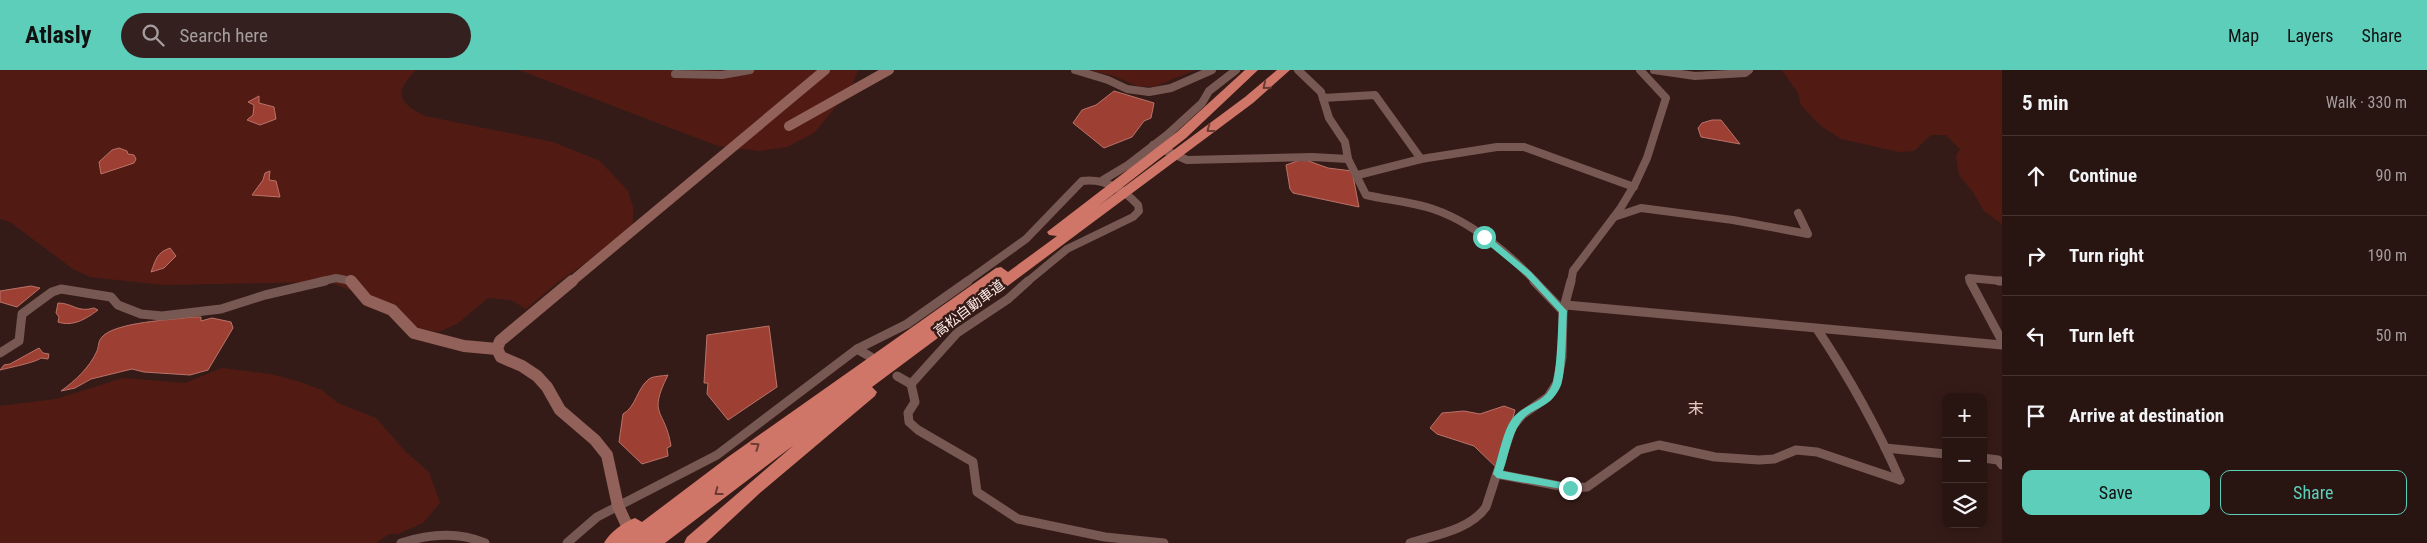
<!DOCTYPE html>
<html lang="en">
<head>
<meta charset="utf-8">
<style>
	body { margin:0; font-family:"Roboto Condensed","Noto Sans JP",sans-serif; background:#34211f; color:#f1f3f6 }
	.controls { position:absolute; right:15px; bottom:15px; display:grid; overflow:hidden; border-radius:10px; box-shadow:0 2px 12px #0003 }
	.controls button { width:45px; height:45px; display:grid; place-items:center; padding:0; border:0; border-bottom:1px solid #443331; background:#281411; color:#f1f3f6; font:25px sans-serif }
	.stop { position:absolute; width:15px; height:15px; margin:-11px; border:4px solid #5cceba; border-radius:50%; background:#fff }
	.stop.end { background:#5cceba; border-color:#fff; box-shadow:0 1px 5px #0008 }
	.list { margin:0; padding:0; list-style:none }
	h2 { display:flex; justify-content:space-between; align-items:center; height:65px; margin:0; padding:0 20px; font-size:21px }
	h2 small { font-size:16px; font-weight:400; color:#a59e9f }
	.list li { display:grid; grid-template-columns:32px 1fr auto; gap:15px; align-items:center; box-sizing:border-box; height:80px; padding:0 20px; border-top:1px solid #443331 }
	.list b { display:block; font-size:19px; white-space:nowrap }
	.list em { font-size:16px; font-style:normal; color:#a59e9f }
	.actions { display:flex; gap:10px; padding:15px 20px }
	.actions a { flex:1; padding:11px 0; border:1px solid #5cceba; border-radius:10px; text-align:center; font-size:18px; color:#5cceba }
	.actions .main { background:#5cceba; color:#111 }
	.icon { flex:none; width:28px; height:28px; fill:none; stroke:currentColor; stroke-width:2; stroke-linecap:round; stroke-linejoin:round }
	.map { position:relative; flex:none; width:2002px; height:473px; overflow:hidden }
	header { display:flex; align-items:center; gap:30px; box-sizing:border-box; height:70px; padding:0 25px; background:#5cceba; color:#111 }
	header strong { font-size:24px }
	nav { display:flex; gap:28px; margin-inline-start:auto; font-size:18px }
	.search { width:350px; height:45px; background:#34211f; display:flex; align-items:center; gap:12px; box-sizing:border-box; padding:0 18px; border-radius:28px; color:#a59e9f; font-size:19px }
	main { display:flex }
	aside { flex:1; background:#281411 }
	.map>svg:first-child { display:block }
	.green { fill:#511b14 }
	.water { fill:#9d4033; stroke:#ba7369 }
	.lines { fill:none; stroke-linecap:round; stroke-linejoin:round }
	.street-far1 { stroke:#775853; stroke-width:8 }
	.street { stroke:#775853; stroke-width:9 }
	.secondary-far1 { stroke:#926159; stroke-width:10 }
	.secondary { stroke:#926159; stroke-width:12 }
	.highway { fill:#d07668; fill-rule:evenodd }
	.oneway { stroke:#6b3b33 }
	.route { fill:#5cceba }
	.labels { text-anchor:middle; dominant-baseline:central; stroke-width:5; stroke-linejoin:round; paint-order:stroke }
	.street-label { font-size:14px; fill:#fdeae6; stroke:#351b17 }
	.quarter-label { font-size:16px; fill:#eac6c0; stroke:#351b17 }
</style>
</head>
<body>
<header>
<strong>Atlasly</strong>
<div class="search"><svg class="icon" aria-label="search" viewBox="0 0 24 24"><circle cx="10" cy="10" r="6"/><path d="M15 15l6 6"/></svg>Search here</div>
<nav><a>Map</a><a>Layers</a><a>Share</a></nav>
</header>
<main>
<div class="map">
<svg width="2002" height="473" viewBox="0 0 2002 473">
	<rect width="100%" height="100%" fill="#351b17"/>
	<g class="green">
		<path d="M 0,0 L 416,0 C 394,22 397,32 425,46 L 553,72 L 600,91 L 628,121 L 633,137 L 633,152 L 629,164 L 558,212 L 526,239 L 511,230 L 488,228 L 457,254 L 438,262 L 405,255 L 397,238 L 329,212 L 163,215 L 90,207 L 73,199 L 10,152 L 0,149 Z"/>
		<path d="M 519,0 L 858,0 L 851,18 L 814,63 L 787,77 L 759,81 L 718,76 Z"/>
		<path d="M 1090,0 L 1195,0 L 1154,17 L 1137,16 L 1114,6 Z"/>
		<path d="M 1782,0 L 2002,0 L 2002,154 L 1984,141 L 1973,122 L 1959,105 L 1956,86 L 1960,79 L 1946,65 L 1931,65 L 1914,81 L 1899,82 L 1841,69 L 1821,56 L 1801,35 L 1798,23 Z"/>
		<path d="M 222,298 L 271,304 L 297,311 L 322,320 L 338,333 L 376,348 L 405,381 L 429,402 L 440,433 L 423,453 L 398,464 L 389,464 L 376,473 L 0,473 L 0,336 L 56,329 L 123,308 L 185,313 Z"/>
	</g>
	<g class="water">
		<path d="M 1114,21 L 1154,33 L 1151,48 L 1144,51 L 1132,67 L 1104,78 L 1073,53 L 1082,40 L 1096,35 Z"/>
		<path d="M 259,26 L 259,33 L 274,37 L 276,49 L 260,55 L 247,50 L 253,45 L 254,35 L 248,32 Z"/>
		<path d="M 1712,50 L 1721,50 L 1740,74 L 1701,67 L 1698,58 L 1702,53 Z"/>
		<path d="M 119,78 L 127,81 L 128,84 L 134,85 L 136,89 L 134,93 L 101,104 L 99,92 L 112,80 Z"/>
		<path d="M 1303,89 L 1328,98 L 1352,101 L 1359,137 L 1293,123 L 1290,119 L 1286,95 Z"/>
		<path d="M 270,101 L 269,110 L 276,111 L 280,127 L 252,125 L 263,110 L 265,103 Z"/>
		<path d="M 170,178 L 176,186 L 164,198 L 151,202 C 156,190 156,183 170,178 Z"/>
		<path d="M 31,216 L 40,218 L 17,237 L 0,232 L 0,221 Z"/>
		<path d="M 58,233 C 73,233 77,243 94,238 L 98,240 C 86,249 73,257 58,252 L 59,247 L 56,243 Z"/>
		<path d="M 192,247 L 201,247 L 201,251 L 212,248 L 231,252 L 233,258 L 208,300 L 190,305 L 144,302 L 132,299 L 91,309 L 75,318 L 61,321 C 75,311 90,297 97,281 C 99,276 98,271 102,267 C 115,252 172,250 192,247 Z"/>
		<path d="M 769,256 L 777,317 L 728,350 L 707,324 L 708,313 L 704,313 L 707,265 Z"/>
		<path d="M 39,278 L 43,283 L 49,284 L 48,289 L 41,288 C 37,292 8,298 0,300 L 4,295 L 10,294 Z"/>
		<path d="M 668,305 C 647,347 665,338 671,376 L 667,378 L 668,386 L 642,394 L 619,372 L 623,344 C 636,337 637,318 649,309 C 653,306 663,306 668,305 Z"/>
		<path d="M 1504,336 L 1515,340 L 1499,400 L 1474,376 L 1437,364 L 1430,358 L 1442,343 L 1464,341 L 1480,344 Z"/>
	</g>
	<g class="lines">
		<g class="street-far1">
			<path d="M 1075,0 L 1108,10 L 1127,19 L 1149,22 L 1171,18 L 1212,0"/>
			<path d="M 1298,0 L 1321,22 L 1329,48 L 1345,72 L 1348,89 L 1366,125 C 1388,130 1412,132 1433,139 C 1472,152 1508,183 1536,212"/>
			<path d="M 1654,0 L 1695,6 L 1745,3 L 1749,0"/>
			<path d="M 675,4 L 722,5 L 750,0"/>
			<path d="M 1323,28 L 1375,25 L 1421,89"/>
			<path d="M 1153,75 L 1187,90 L 1312,87 L 1348,89"/>
			<path d="M 1358,105 L 1421,89 L 1497,77 L 1524,77 L 1634,117"/>
			<path d="M 1103,110 L 1128,95 L 1167,65 L 1202,33 L 1209,21 L 1236,0"/>
			<path d="M 1614,147 L 1641,138 L 1733,150 L 1808,164 L 1798,143"/>
			<path d="M 319,212 L 336,208 L 351,211"/>
			<path d="M 966,212 L 1026,169 L 1082,111 C 1105,108 1123,119 1138,135 L 1139,141 L 1133,147 L 1067,179 L 1027,212"/>
			<path d="M 1571,212 L 1573,201 L 1620,139 L 1635,114 L 1647,88 L 1666,28 L 1640,0"/>
			<path d="M 1971,212 L 1969,208 L 2002,211"/>
		</g>
		<g class="street">
			<path d="M 1534,211 L 1563,241"/>
			<path d="M 1970,211 L 2002,271"/>
			<path d="M 1999,211 L 2002,211"/>
			<path d="M 1566,235 L 2002,275"/>
			<path d="M 1817,259 C 1849,307 1877,357 1900,410"/>
			<path d="M 857,279 L 871,287"/>
			<path d="M 0,283 L 19,271 L 22,244 L 52,222 L 61,219 L 111,227 L 118,235 L 141,244 L 162,246 L 221,239 L 265,225 L 325,211"/>
			<path d="M 897,306 L 911,314 L 957,263 L 1008,229 L 1028,211"/>
			<path d="M 911,314 L 915,332 L 908,343 L 909,352 L 918,360 L 973,392 L 977,422 L 1018,449 L 1105,467 L 1164,473"/>
			<path d="M 1885,378 L 1946,384"/>
			<path d="M 1983,388 L 1998,390 L 2002,395"/>
			<path d="M 1497,404 L 1570,418 L 1587,417 L 1639,380 L 1659,375 L 1715,387 L 1759,390 L 1774,389 L 1796,380 L 1817,382 L 1900,410"/>
			<path d="M 401,473 C 429,464 457,461 485,473"/>
			<path d="M 567,473 L 597,447 L 717,385 L 857,279 L 907,254 L 968,211"/>
			<path d="M 1410,473 C 1435,465 1470,460 1486,437 L 1512,357 L 1522,345 L 1548,327 L 1557,313 L 1562,287 L 1563,241 L 1571,211"/>
		</g>
		<g class="secondary-far1">
			<path d="M 789,56 L 889,0"/>
			<path d="M 571,212 L 825,0"/>
		</g>
		<g class="secondary">
			<path d="M 351,211 L 367,230 L 392,240 L 414,263 L 464,276 L 497,279"/>
			<path d="M 572,211 L 500,271 L 497,279 L 501,287 L 522,296 L 537,306 L 547,317 L 560,340 L 595,370 L 607,385 L 618,436 L 635,473"/>
		</g>
		<path class="highway" d="M 1245,0 L 1258,0 L 1186,68 L 1097,137 L 1245,27 L 1277,0 L 1290,0 L 1253,33 L 872,317 L 877,322 L 875,326 L 761,422 L 706,473 L 684,473 L 687,467 L 794,375 L 665,473 L 604,473 C 609,463 624,452 635,448 L 642,452 L 728,387 L 996,198 L 1001,197 L 1008,202 L 1057,166 L 1049,165 L 1047,162 L 1177,62 Z"/>
	</g>
	<defs><path id="oneway-chevron" d="M-2-3.5L2.5 0L-2 3.5" fill="none" stroke-width="1.6" stroke-linecap="round" stroke-linejoin="round" transform="scale(1.25)"/></defs>
	<g class="oneway">
		<use href="#oneway-chevron" transform="translate(1266 16) rotate(140)"/>
		<use href="#oneway-chevron" transform="translate(1210 59) rotate(143)"/>
		<use href="#oneway-chevron" transform="translate(756 376) rotate(-35)"/>
		<use href="#oneway-chevron" transform="translate(718 422) rotate(143)"/>
	</g>
	<path class="route" d="M 1481,165 L 1487,165 L 1531,202 L 1567,241 C 1566,258 1566,302 1561,315 C 1551,340 1531,336 1520,353 C 1511,366 1508,387 1503,401 L 1570,414 L 1575,418 L 1574,421 L 1497,408 L 1493,404 C 1498,389 1503,361 1512,349 C 1523,334 1544,334 1552,315 C 1557,303 1558,258 1559,242 L 1526,206 L 1481,169 Z"/>
	<g class="labels">
		<g class="street-label">
			<text transform="translate(969 238) rotate(-37)">高松自動車道</text>
		</g>
		<g class="quarter-label">
			<text x="1696" y="338">末</text>
		</g>
	</g>
</svg>
<div class="controls">
<button>+</button>
<button>−</button>
<button><svg class="icon" aria-label="layers" viewBox="0 0 24 24"><path d="M12 4l9 5-9 5-9-5zM3 14l9 5 9-5"/></svg></button>
</div>
<div class="stop" style="left:1484px;top:167px"></div>
<div class="stop end" style="left:1570px;top:418px"></div>
</div>
<aside>
<h2>5 min<small>Walk · 330 m</small></h2>
<ul class="list">
<li><svg class="icon" aria-label="ahead" viewBox="0 0 24 24"><path d="M12 20V5M6 11l6-6 6 6"/></svg><div><b>Continue</b></div><em>90 m</em></li>
<li><svg class="icon" aria-label="right" viewBox="0 0 24 24"><path d="M7 20v-9h11M14 6l5 5-5 5"/></svg><div><b>Turn right</b></div><em>190 m</em></li>
<li><svg class="icon" aria-label="left" viewBox="0 0 24 24"><path d="M17 20v-9H6M10 6l-5 5 5 5"/></svg><div><b>Turn left</b></div><em>50 m</em></li>
<li><svg class="icon" aria-label="arrive" viewBox="0 0 24 24"><path d="M6 21V4h12l-3 4 3 4H6"/></svg><div><b>Arrive at destination</b></div></li>
</ul>
<div class="actions"><a class="main">Save</a><a>Share</a></div>
</aside>
</main>
</body>
</html>
